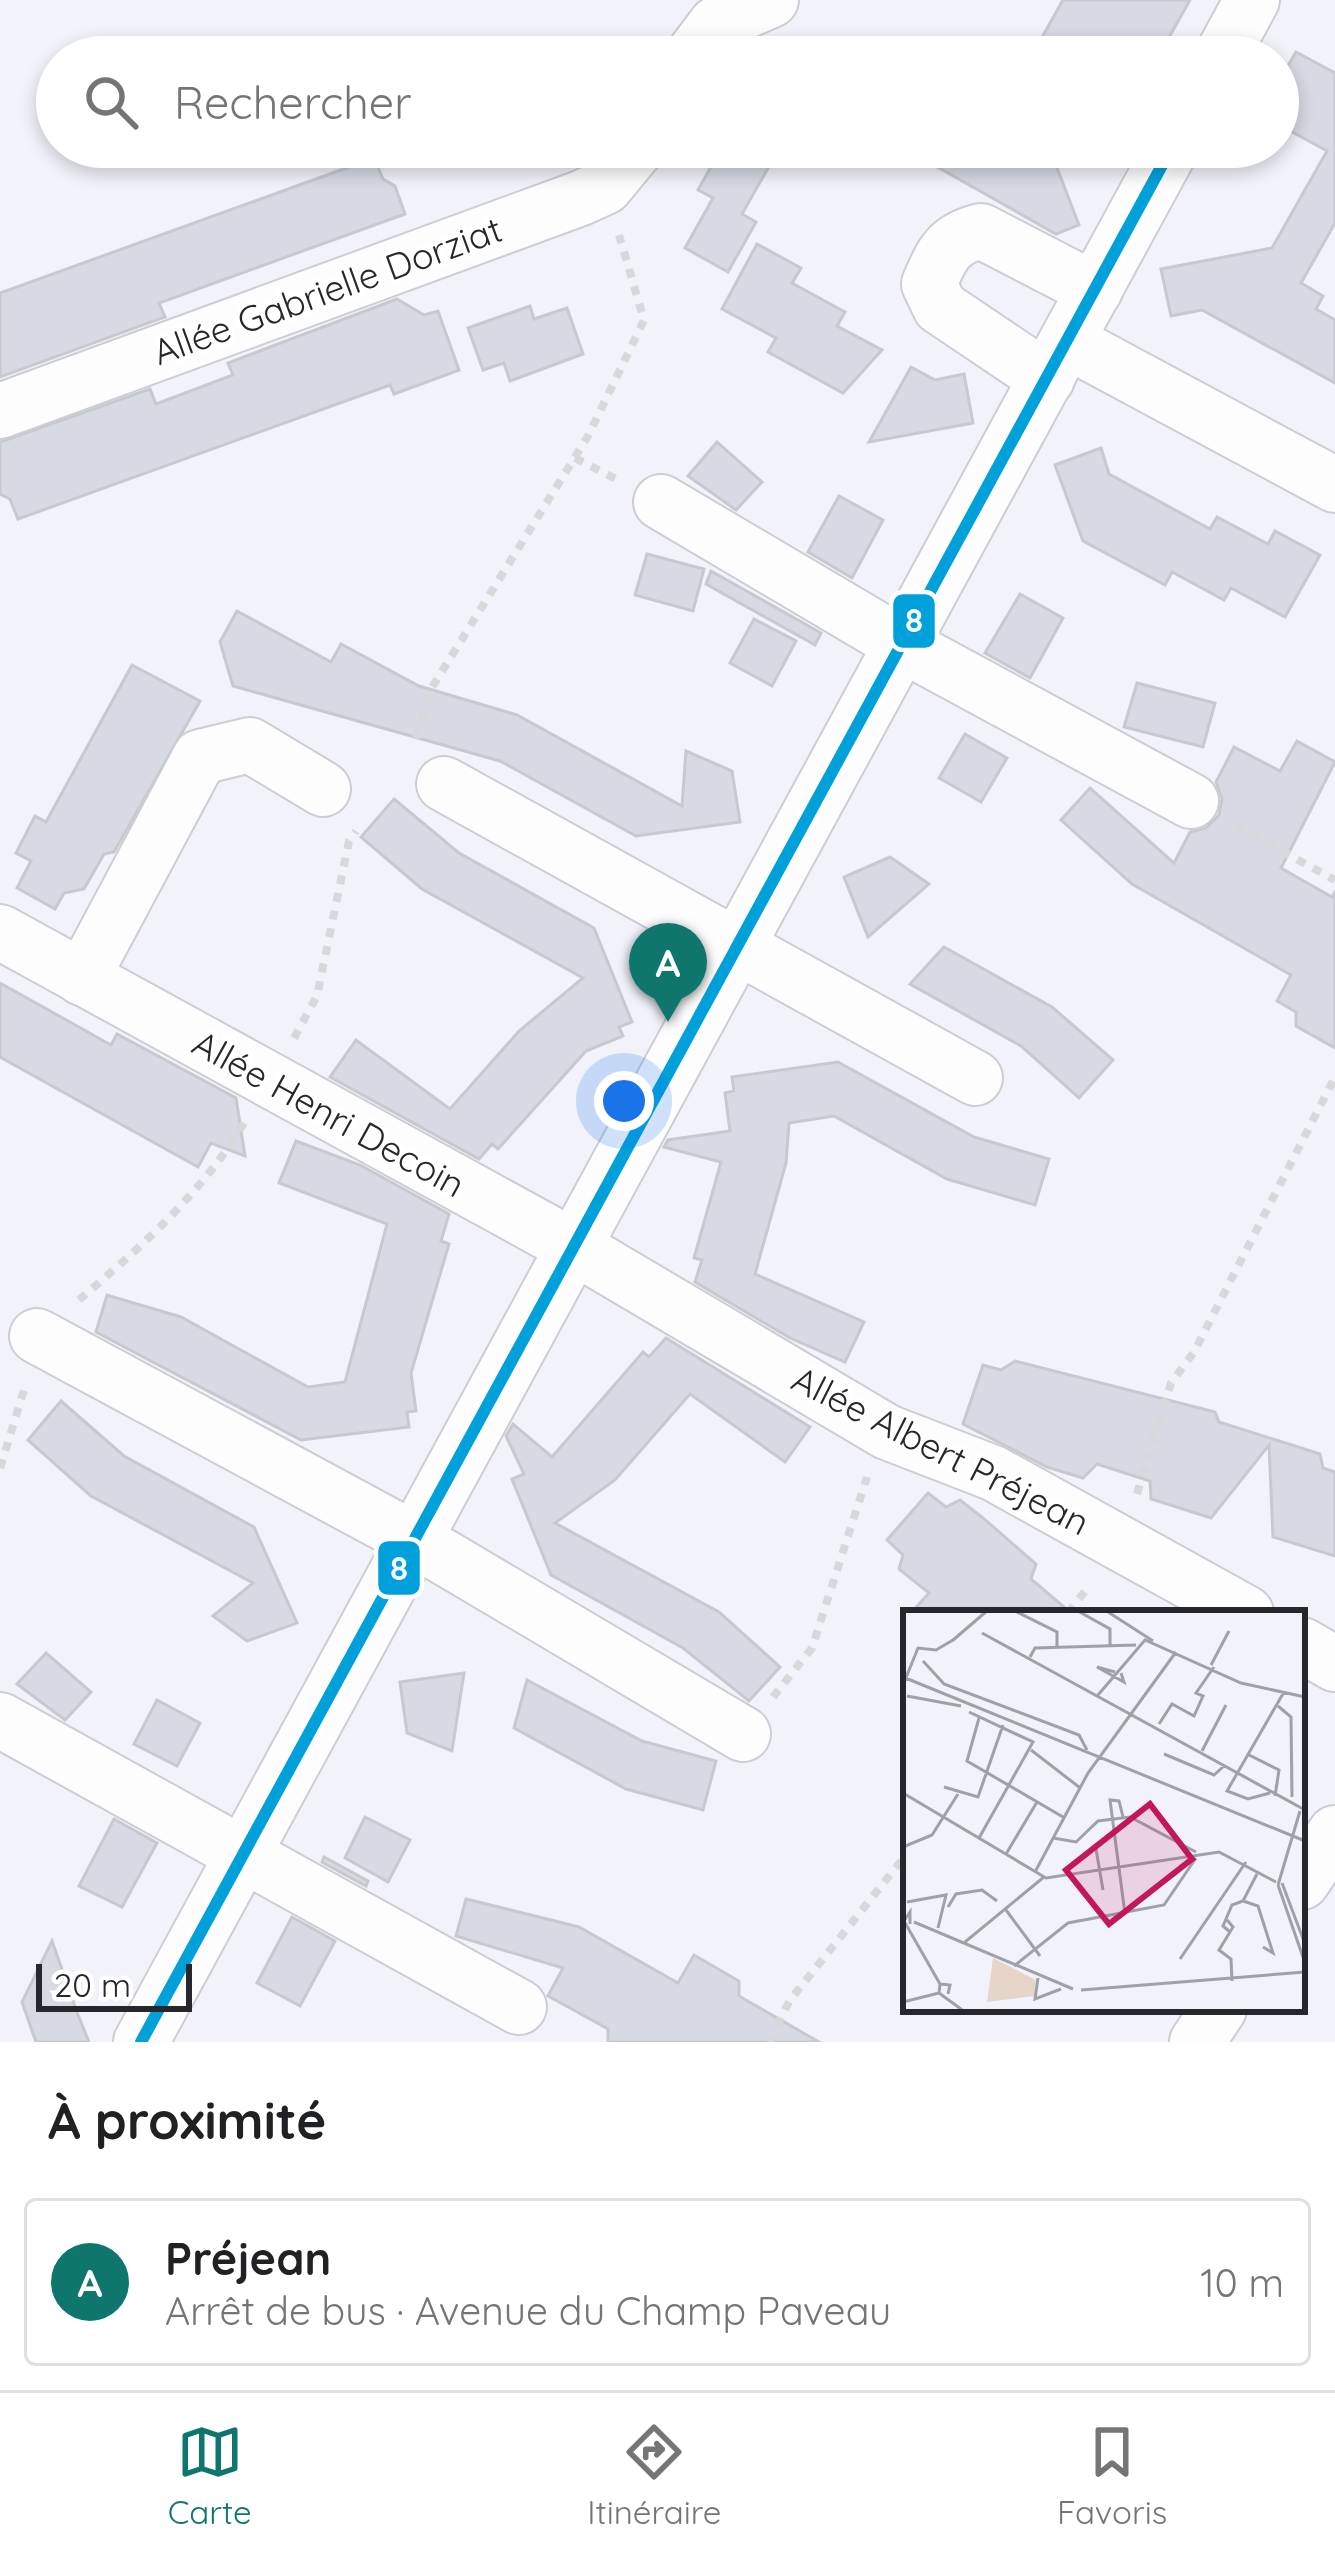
<!DOCTYPE html>
<html lang="fr">
<head>
<meta charset="utf-8">
<style>
	body { margin:0; font-family:Quicksand,sans-serif; background:#f6f6f6; color:#202124 }
	.scale { position:absolute; left:36px; bottom:30px; width:156px; box-sizing:border-box; padding-left:12px; border:6px solid #26272c; border-top:0; font-size:33px; line-height:42px; white-space:nowrap; color:#26272c; -webkit-text-stroke:9px #fff; paint-order:stroke }
	.you { position:absolute; left:624px; top:1101px; width:42px; height:42px; margin:-30px; border:9px solid #fff; border-radius:50%; background:#1a73e8; box-shadow:0 0 0 18px #1a73e833 }
	.badge { display:grid; place-items:center; width:78px; height:78px; border-radius:50%; background:#0f766e; color:#fff; font-size:39px; font-weight:700 }
	.pin { position:absolute; translate:-50% -99px; filter:drop-shadow(0 3px 6px #0008) }
	.pin::after { content:''; position:absolute; top:63px; width:42px; height:36px; background:inherit; clip-path:polygon(0 0,100% 0,50% 100%) }
	.list { margin:0; padding:0; list-style:none }
	h2 { display:flex; justify-content:space-between; align-items:center; height:156px; margin:0; padding:0 48px; font-size:51px }
	h2 small { font-size:39px; font-weight:400; color:#757577 }
	.list li { display:grid; grid-template-columns:78px 1fr auto; gap:36px; align-items:center; box-sizing:border-box; height:168px; margin:0 24px 24px; padding:0 24px; border:3px solid #e0e0e0; border-radius:12px }
	.list b { display:block; font-size:45px; white-space:nowrap }
	.list p { margin:0; font-size:39px; white-space:nowrap; color:#757577 }
	.list em { font-size:39px; font-style:normal; color:#757577 }
	.icon { flex:none; width:66px; height:66px; fill:none; stroke:currentColor; stroke-width:2; stroke-linecap:round; stroke-linejoin:round }
	.map { position:relative; flex:none; width:1335px; height:2042px; overflow:hidden }
	.search { position:absolute; background:#fff; box-shadow:0 6px 18px #0003; left:36px; right:36px; top:36px; height:132px; display:flex; align-items:center; gap:30px; box-sizing:border-box; padding:0 42px; border-radius:66px; color:#757577; font-size:45px }
	.sheet { height:348px; background:#fff }
	nav { display:flex; justify-content:space-around; align-items:center; box-sizing:border-box; height:168px; border-top:3px solid #e0e0e0; background:#fff; font-size:33px; color:#757577 }
	nav a { display:grid; justify-items:center; gap:6px }
	nav .on { color:#0f766e }
	.map>svg:first-child { display:block }
	.building { fill:#d7d9e3; stroke:#c8c9cf; stroke-width:3 }
	.lines { fill:none; stroke-linecap:round; stroke-linejoin:round }
	.minor-casing { stroke:#cdced4; stroke-width:58 }
	.path { stroke:#d8d8db; stroke-width:8; stroke-dasharray:9 9; stroke-linecap:butt }
	.minor { stroke:#fdfdfe; stroke-width:54 }
	.bus-1-casing { stroke:#fff; stroke-width:21 }
	.bus-1 { stroke:#00a1db; stroke-width:12 }
	.labels { text-anchor:middle; dominant-baseline:central; stroke-width:9; stroke-linejoin:round; paint-order:stroke }
	.street-label { font-size:36px; fill:#26272c; stroke:#fff }
	.inset-road { fill:none; stroke:#a0a1a8; stroke-width:3 }
	.view { fill:#c2185b; fill-opacity:0.15; stroke:#c2185b; stroke-width:6 }
	.inset-edge { fill:none; stroke:#26272c; stroke-width:6 }
	.line-badge { stroke:#fff; stroke-width:4.5 }
	.badge-label { font-size:33px; text-anchor:middle; font-weight:bold; fill:#fff }
</style>
</head>
<body>
<div class="map">
<svg width="1335" height="2042" viewBox="0 0 1335 2042">
	<rect width="100%" height="100%" fill="#f1f2fa"/>
	<g class="building">
		<path d="M 1063,0 L 1190,0 L 1158,57 L 1031,57 Z"/>
		<path d="M 1296,52 L 1335,73 L 1335,223 L 1301,283 L 1323,296 L 1316,309 L 1335,320 L 1335,383 L 1202,310 L 1171,316 L 1161,269 L 1272,248 L 1327,151 L 1278,124 L 1278,83 Z"/>
		<path d="M 722,147 L 780,147 L 742,214 L 756,222 L 728,272 L 685,248 L 713,198 L 698,190 Z"/>
		<path d="M 902,147 L 1049,147 L 1079,225 L 1056,234 Z"/>
		<path d="M 374,158 L 383,179 L 395,186 L 405,214 L 159,303 L 165,317 L 0,377 L 0,293 Z"/>
		<path d="M 757,244 L 801,268 L 792,283 L 845,312 L 837,326 L 882,350 L 843,393 L 768,352 L 776,338 L 722,309 Z"/>
		<path d="M 397,299 L 424,315 L 438,311 L 459,370 L 394,394 L 390,385 L 18,519 L 10,499 L 0,494 L 0,442 L 150,389 L 156,404 L 233,375 L 228,363 Z"/>
		<path d="M 530,306 L 534,319 L 567,308 L 583,354 L 510,381 L 504,363 L 483,370 L 468,328 Z"/>
		<path d="M 911,367 L 935,380 L 964,374 L 973,423 L 869,442 Z"/>
		<path d="M 717,442 L 762,482 L 736,510 L 688,476 Z"/>
		<path d="M 1101,448 L 1109,474 L 1210,529 L 1217,517 L 1268,544 L 1275,531 L 1320,555 L 1285,617 L 1231,588 L 1224,600 L 1172,572 L 1165,585 L 1083,541 L 1055,465 Z"/>
		<path d="M 839,496 L 883,520 L 852,578 L 808,552 Z"/>
		<path d="M 647,554 L 704,569 L 693,611 L 635,595 Z"/>
		<path d="M 711,571 L 821,633 L 815,645 L 706,584 Z"/>
		<path d="M 1020,594 L 1063,618 L 1030,678 L 985,653 Z"/>
		<path d="M 237,611 L 331,662 L 341,644 L 419,686 L 517,715 L 682,806 L 686,751 L 732,771 L 740,822 L 636,836 L 500,761 L 233,686 L 220,642 Z"/>
		<path d="M 754,619 L 796,641 L 772,686 L 730,663 Z"/>
		<path d="M 132,665 L 200,701 L 114,852 L 104,854 L 84,889 L 64,893 L 55,909 L 17,888 L 31,861 L 16,853 L 35,816 L 46,822 Z"/>
		<path d="M 1137,683 L 1215,703 L 1203,747 L 1124,727 Z"/>
		<path d="M 965,734 L 1007,758 L 981,802 L 939,778 Z"/>
		<path d="M 1297,741 L 1335,762 L 1281,868 L 1332,897 L 1335,892 L 1335,1048 L 1296,1026 L 1296,1012 L 1277,1001 L 1291,975 L 1132,884 L 1061,820 L 1090,788 L 1174,863 L 1190,832 L 1206,828 L 1219,815 L 1222,799 L 1216,782 L 1234,747 L 1280,771 Z"/>
		<path d="M 394,799 L 459,853 L 594,928 L 632,1022 L 619,1027 L 623,1036 L 586,1051 L 498,1149 L 492,1144 L 479,1159 L 330,1077 L 356,1040 L 450,1109 L 519,1031 L 583,978 L 422,889 L 361,837 Z"/>
		<path d="M 890,857 L 929,884 L 868,937 L 844,877 Z"/>
		<path d="M 944,947 L 1052,1007 L 1113,1060 L 1079,1098 L 1021,1046 L 910,984 Z"/>
		<path d="M 0,983 L 111,1045 L 117,1034 L 236,1098 L 245,1156 L 211,1143 L 198,1167 L 0,1057 Z"/>
		<path d="M 838,1062 L 974,1137 L 1049,1159 L 1035,1205 L 947,1179 L 834,1116 L 789,1123 L 786,1163 L 755,1274 L 864,1322 L 845,1362 L 790,1338 L 695,1282 L 702,1260 L 694,1258 L 721,1162 L 664,1147 L 668,1140 L 730,1131 L 725,1093 L 734,1091 L 732,1077 Z"/>
		<path d="M 296,1141 L 360,1165 L 449,1214 L 441,1241 L 449,1244 L 411,1373 L 416,1411 L 407,1412 L 409,1427 L 301,1440 L 96,1332 L 107,1295 L 181,1317 L 308,1387 L 345,1382 L 387,1224 L 279,1183 Z"/>
		<path d="M 666,1338 L 810,1427 L 785,1462 L 690,1394 L 615,1480 L 555,1523 L 719,1612 L 780,1667 L 749,1701 L 683,1648 L 551,1575 L 512,1479 L 524,1474 L 506,1436 L 513,1424 L 552,1457 L 643,1352 L 649,1357 Z"/>
		<path d="M 1015,1361 L 1215,1412 L 1219,1422 L 1320,1454 L 1323,1468 L 1335,1472 L 1335,1556 L 1273,1537 L 1269,1445 L 1211,1518 L 1151,1499 L 1150,1481 L 1097,1464 L 1083,1478 L 1047,1467 L 963,1424 L 983,1365 L 1001,1370 Z"/>
		<path d="M 61,1401 L 124,1456 L 254,1527 L 297,1623 L 247,1641 L 213,1616 L 253,1583 L 91,1496 L 28,1440 Z"/>
		<path d="M 928,1493 L 946,1507 L 960,1500 L 983,1518 L 1036,1564 L 1031,1579 L 1071,1613 L 911,1613 L 929,1593 L 899,1569 L 903,1555 L 887,1540 Z"/>
		<path d="M 46,1653 L 91,1692 L 65,1720 L 17,1684 Z"/>
		<path d="M 464,1673 L 452,1751 L 407,1733 L 400,1682 Z"/>
		<path d="M 527,1680 L 642,1741 L 716,1761 L 703,1810 L 626,1789 L 514,1728 Z"/>
		<path d="M 157,1700 L 200,1723 L 177,1766 L 134,1744 Z"/>
		<path d="M 365,1817 L 410,1840 L 388,1882 L 345,1858 Z"/>
		<path d="M 114,1819 L 157,1843 L 122,1907 L 79,1886 Z"/>
		<path d="M 324,1857 L 368,1881 L 366,1886 L 322,1862 Z"/>
		<path d="M 466,1899 L 579,1927 L 678,1983 L 694,1955 L 739,1981 L 739,1996 L 819,2042 L 608,2042 L 608,2029 L 548,1996 L 563,1968 L 456,1936 Z"/>
		<path d="M 292,1917 L 335,1941 L 300,2006 L 257,1983 Z"/>
		<path d="M 52,1941 L 78,2015 L 89,2042 L 36,2042 L 22,2002 Z"/>
	</g>
	<g class="lines">
		<defs>
			<g id="minor">
				<path d="M 691,57 L 716,24 L 771,0"/>
				<path d="M 1221,57 L 1252,0"/>
				<path d="M 1067,341 L 1335,485"/>
				<path d="M 1047,379 L 940,307 L 929,284 C 942,254 948,239 981,231 L 1095,290"/>
				<path d="M 0,411 L 581,198 L 605,187 L 638,147"/>
				<path d="M 661,502 L 903,645 L 1191,801"/>
				<path d="M 444,784 L 975,1078"/>
				<path d="M 0,932 L 576,1248 L 887,1432 L 993,1473 L 1246,1613"/>
				<path d="M 82,978 L 200,757 L 250,745 L 323,789"/>
				<path d="M 37,1336 L 417,1541 L 743,1734"/>
				<path d="M 1302,1645 L 1335,1664"/>
				<path d="M 0,1720 L 519,2007"/>
				<path d="M 1302,1882 L 1335,1833"/>
				<path d="M 141,2042 L 1172,147"/>
				<path d="M 1197,2042 L 1219,2009"/>
			</g>
		</defs>
		<use href="#minor" class="minor-casing"/>
		<g class="path">
			<path d="M 575,458 L 616,479"/>
			<path d="M 416,738 L 431,689 L 588,436 L 644,320 L 619,235"/>
			<path d="M 1234,825 L 1335,880"/>
			<path d="M 294,1038 L 317,996 L 349,841 L 356,831"/>
			<path d="M 79,1300 C 140,1248 202,1193 244,1123"/>
			<path d="M 0,1468 L 24,1390"/>
			<path d="M 1137,1494 L 1171,1383 L 1194,1352 L 1335,1077"/>
			<path d="M 1068,1613 L 1089,1586"/>
			<path d="M 773,1697 L 812,1648 L 867,1477"/>
			<path d="M 769,2042 L 790,2000 L 906,1855"/>
		</g>
		<use href="#minor" class="minor"/>
		<defs>
			<path id="bus-1" d="M 141,2042 L 1172,147"/>
		</defs>
		<use href="#bus-1" class="bus-1-casing"/>
		<use href="#bus-1" class="bus-1"/>
	</g>
	<g class="labels">
		<g class="street-label">
			<text transform="translate(327 290) rotate(-20)">Allée Gabrielle Dorziat</text>
			<text transform="translate(329 1113) rotate(29)">Allée Henri Decoin</text>
			<text transform="translate(941 1450) rotate(27)">Allée Albert Préjean</text>
		</g>
	</g>
	<g transform="translate(903 1610)">
		<rect width="402" height="402" fill="#f1f2fa"/>
		<path d="M 90,348 L 133,370 L 131,386 L 84,392 Z" fill="#e5d6c8"/>
		<path class="inset-road" d="M 173,0 L 207,19 L 207,36M 202,0 L 250,31M 112,1 L 154,22 L 154,37M 79,23 L 402,200M 49,31 L 85,0M 127,47 L 132,38 L 233,35M 20,51 L 41,74 L 176,125 L 184,140M 308,55 L 326,21M 212,62 L 194,57 L 221,72 L 218,63M 0,67 L 402,231M 0,75 L 15,38 L 33,40 L 50,30M 195,85 L 242,30 L 338,73 L 402,87M 4,86 L 58,96M 375,96 L 388,107 L 389,187M 66,102 L 130,132 L 76,228M 76,108 L 64,151 L 160,207M 256,114 L 269,94 L 291,106 L 300,86 L 293,83 L 311,57M 128,140 L 176,177M 299,141 L 323,95M 261,144 L 311,165 L 322,155M 346,145 L 376,160 L 372,186M 41,177 L 75,187 L 100,115M 0,183 L 143,268 L 316,242 L 373,272M 367,183 L 345,189 L 324,181 L 381,82M 220,207 L 216,191 L 207,190 L 222,304M 150,228 L 173,232 L 195,211 L 227,207 L 293,242M 0,237 L 29,225 L 55,184M 193,239 L 200,280M 103,244 L 134,192M 132,262 L 185,163 L 273,42M 379,273 L 402,334M 375,275 L 402,353M 375,275 L 397,201M 340,291 L 355,296 L 370,343 L 360,337M 4,292 L 43,285 L 35,318M 45,297 L 53,284 L 79,280 L 94,291M 103,300 L 137,346M 324,310 L 330,317 L 316,340 L 328,349 L 329,371M 11,312 L 170,379M 7,314 L 7,302 L 1,311 L 37,374M 327,322 L 320,316 L 329,295 L 340,291 L 354,264M 62,332 L 141,267M 277,349 L 343,252M 111,356 L 165,313 L 261,295 L 293,248M 135,368 L 132,389 L 158,379M 178,380 L 402,362M 45,384 L 47,375 L 37,374 L 36,383 L 62,402M 0,392 L 36,383"/>
		<path class="view" d="M 247,194 L 289,249 L 206,314 L 163,260 Z"/>
		<rect width="402" height="402" class="inset-edge"/>
	</g>
	<g class="line-badge">
		<rect x="891" y="592" width="46" height="58" rx="12" fill="#00a1db"/>
		<rect x="376" y="1539" width="46" height="58" rx="12" fill="#00a1db"/>
	</g>
	<g class="badge-label">
		<text x="914" y="632">8</text>
		<text x="399" y="1580">8</text>
	</g>
</svg>
<div class="scale">20 m</div>
<div class="you"></div>
<div class="pin badge" style="left:668px;top:1022px">A</div>
<div class="search"><svg class="icon" aria-label="search" viewBox="0 0 24 24"><circle cx="10" cy="10" r="6"/><path d="M15 15l6 6"/></svg>Rechercher</div>
</div>
<section class="sheet">
<h2>À proximité<small></small></h2>
<ul class="list">
<li><span class="badge">A</span><div><b>Préjean</b><p>Arrêt de bus · Avenue du Champ Paveau</p></div><em>10 m</em></li>
</ul>
</section>
<nav>
<a class="on"><svg class="icon" aria-label="map" viewBox="0 0 24 24"><path d="M3 6l6-2 6 2 6-2v14l-6 2-6-2-6 2zM9 4v14M15 6v14"/></svg>Carte</a>
<a><svg class="icon" aria-label="directions" viewBox="0 0 24 24"><path d="M12 3l9 9-9 9-9-9zM9 14v-3h6M13 9l2 2-2 2"/></svg>Itinéraire</a>
<a><svg class="icon" aria-label="saved" viewBox="0 0 24 24"><path d="M7 4h10v16l-5-4-5 4z"/></svg>Favoris</a>
</nav>
</body>
</html>
